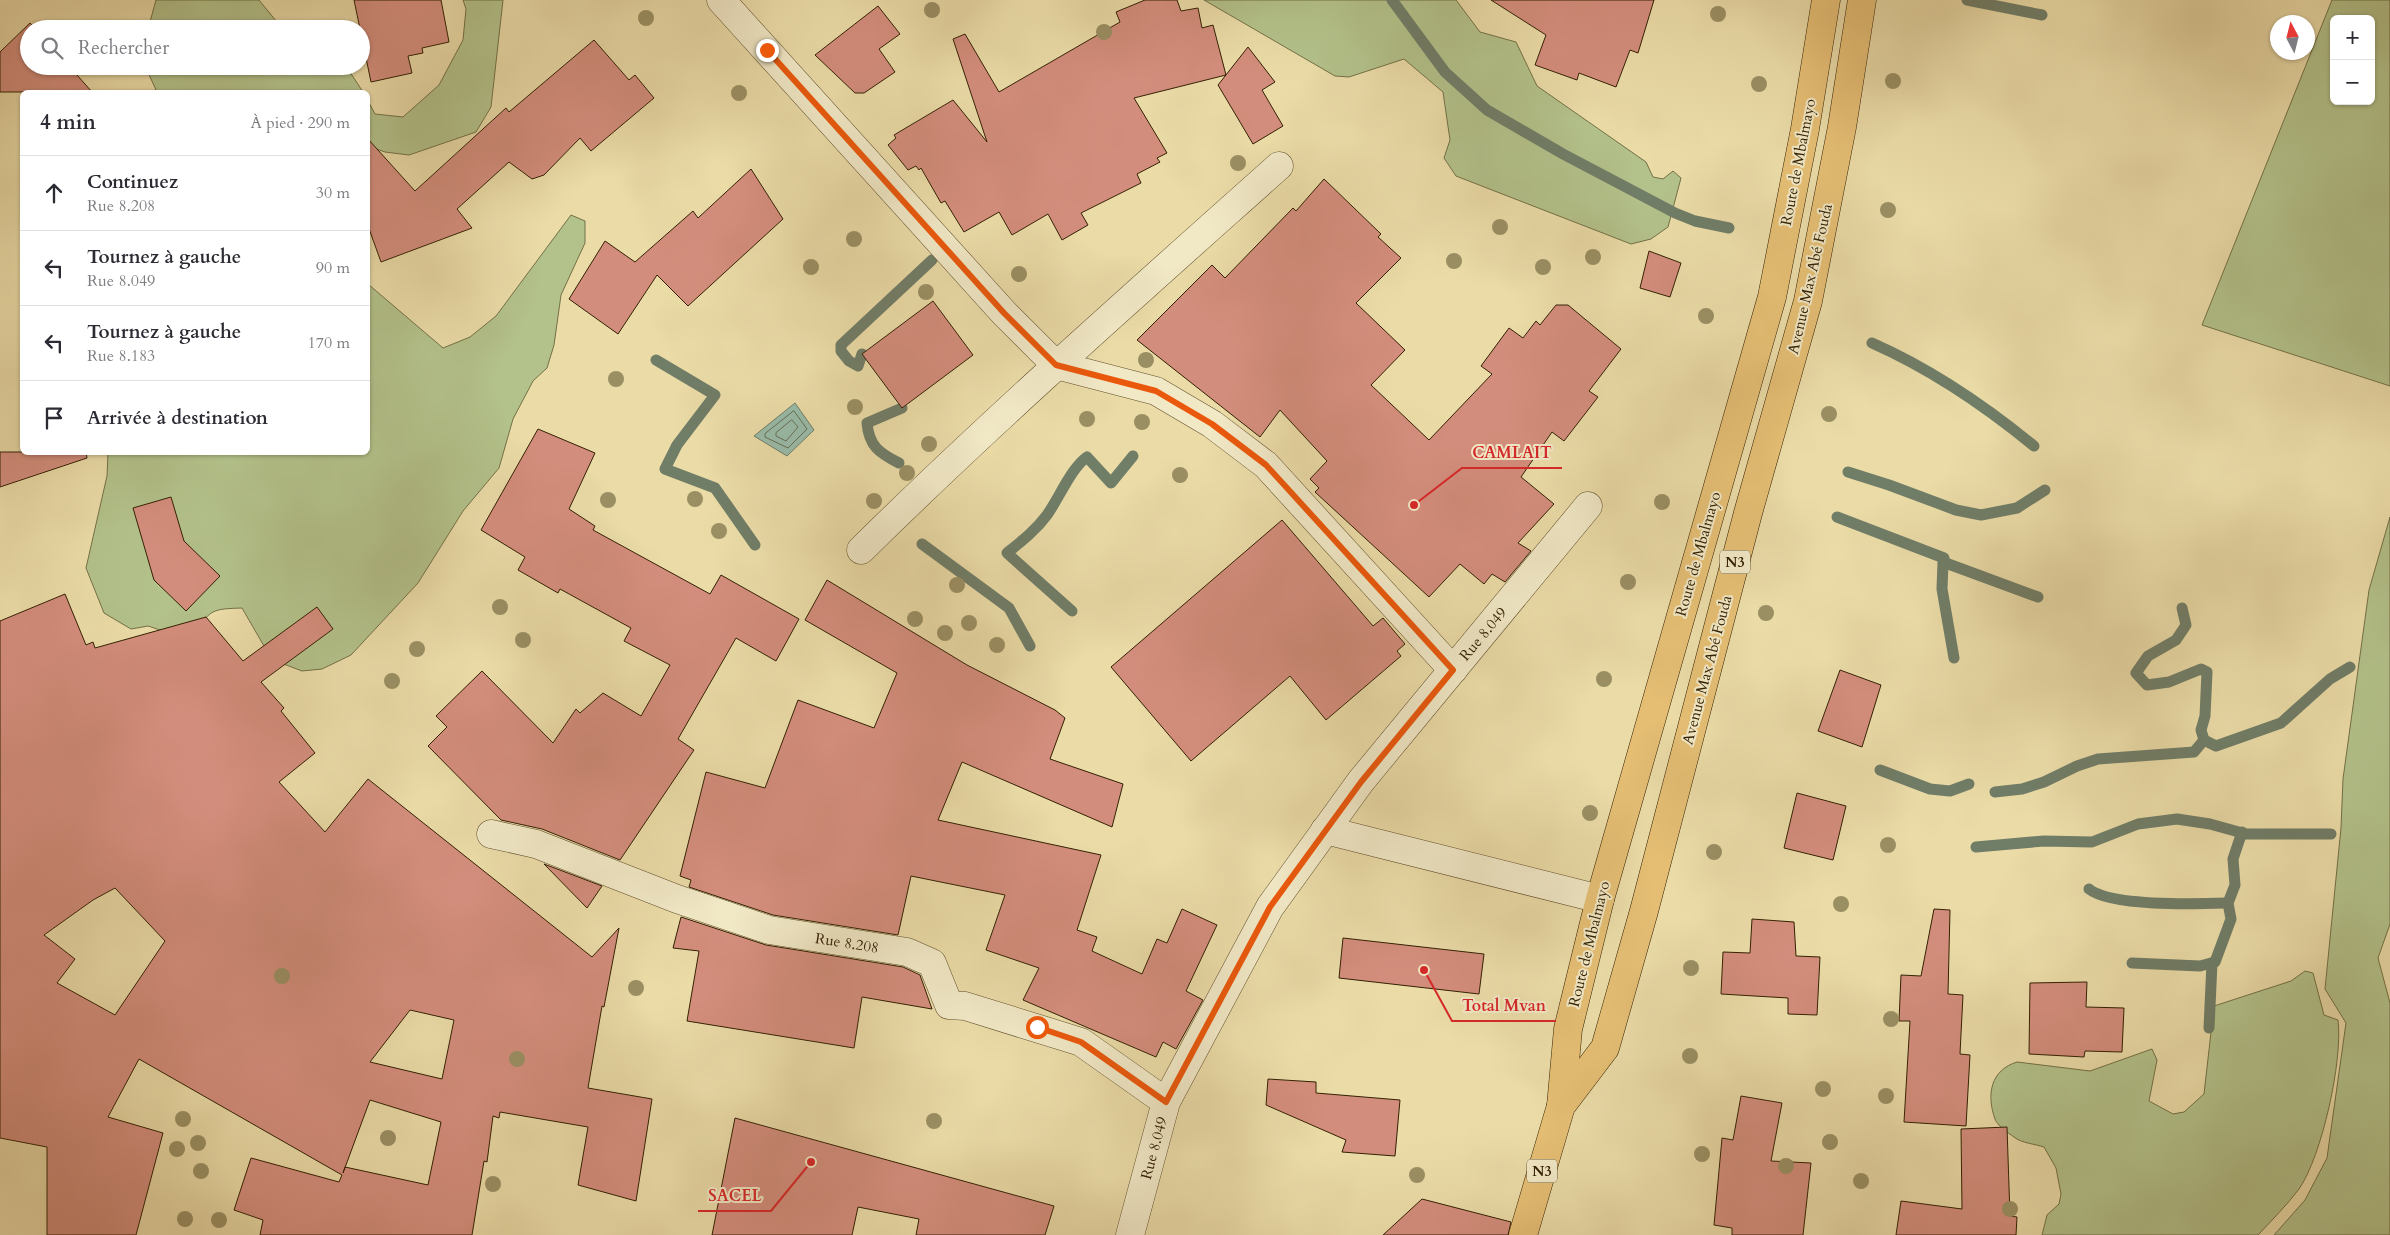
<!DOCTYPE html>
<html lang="fr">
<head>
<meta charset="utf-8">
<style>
	body { margin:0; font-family:Cardo,serif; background:#f7f7f7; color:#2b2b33 }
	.controls { position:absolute; right:15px; top:15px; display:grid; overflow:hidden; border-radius:8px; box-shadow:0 1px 4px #0004 }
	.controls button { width:45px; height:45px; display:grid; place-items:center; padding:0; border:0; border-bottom:1px solid #e1e1e2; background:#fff; color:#2b2b33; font:25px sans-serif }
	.compass { position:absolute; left:2270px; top:15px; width:45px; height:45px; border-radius:50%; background:#fff; box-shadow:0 1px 4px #0004; rotate:353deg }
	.stop { position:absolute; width:15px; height:15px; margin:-11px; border:4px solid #ea580c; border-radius:50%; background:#fff }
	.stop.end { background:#ea580c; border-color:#fff; box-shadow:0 1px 5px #0008 }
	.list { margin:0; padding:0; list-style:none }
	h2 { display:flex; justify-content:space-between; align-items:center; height:65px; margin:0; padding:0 20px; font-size:21px }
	h2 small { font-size:16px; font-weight:400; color:#7c7c81 }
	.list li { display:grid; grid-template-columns:32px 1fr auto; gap:15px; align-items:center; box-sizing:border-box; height:75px; padding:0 20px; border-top:1px solid #e1e1e2 }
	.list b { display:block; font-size:19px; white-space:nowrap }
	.list p { margin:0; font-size:16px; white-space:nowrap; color:#7c7c81 }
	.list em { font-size:16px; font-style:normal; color:#7c7c81 }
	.icon { flex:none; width:28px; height:28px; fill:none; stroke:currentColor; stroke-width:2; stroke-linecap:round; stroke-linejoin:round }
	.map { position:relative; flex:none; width:2390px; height:1235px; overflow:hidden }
	.search { position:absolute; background:#fff; box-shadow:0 1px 4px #0004; left:20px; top:20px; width:350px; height:55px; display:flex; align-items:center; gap:12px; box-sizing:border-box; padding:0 18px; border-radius:28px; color:#7c7c81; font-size:19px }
	.panel { position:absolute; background:#fff; box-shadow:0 1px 4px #0004; left:20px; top:90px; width:350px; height:365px; border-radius:8px }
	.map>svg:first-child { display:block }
	.green { fill:#b3c18a; stroke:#737046; fill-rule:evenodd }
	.water { fill:#98bba9; stroke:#707d67 }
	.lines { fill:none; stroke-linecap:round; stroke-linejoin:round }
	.shore { stroke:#666e56; stroke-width:1 }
	.stream { stroke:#707d67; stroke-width:11 }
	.building { fill:#d38d7c; stroke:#332003; fill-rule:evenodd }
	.street-casing { stroke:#614f2c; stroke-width:29 }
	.highway-casing { stroke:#332003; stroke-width:29 }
	.street { stroke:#f1e8c6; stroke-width:28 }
	.highway { stroke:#e5be74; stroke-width:28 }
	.tree { fill:#9a8f63 }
	.route { stroke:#ea580c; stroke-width:6 }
	.labels { text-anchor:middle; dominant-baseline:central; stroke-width:4; stroke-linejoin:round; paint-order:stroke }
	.shield { fill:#f1e8c6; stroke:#6c5c3e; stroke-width:1 }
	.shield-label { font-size:14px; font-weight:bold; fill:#332003 }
	.street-label { font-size:15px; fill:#332003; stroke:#f1e8c6 }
	.leader { fill:none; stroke:#d62828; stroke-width:2 }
	.callout-dot { fill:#d62828; stroke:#f1e8c6; stroke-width:2 }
	.callout-label { font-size:16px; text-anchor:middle; font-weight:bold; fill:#d62828; stroke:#f1e8c6; stroke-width:4; stroke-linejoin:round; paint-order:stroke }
</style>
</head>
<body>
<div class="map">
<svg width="2390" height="1235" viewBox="0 0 2390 1235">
	<rect width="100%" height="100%" fill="#eadba7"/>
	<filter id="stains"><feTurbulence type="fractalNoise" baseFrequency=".004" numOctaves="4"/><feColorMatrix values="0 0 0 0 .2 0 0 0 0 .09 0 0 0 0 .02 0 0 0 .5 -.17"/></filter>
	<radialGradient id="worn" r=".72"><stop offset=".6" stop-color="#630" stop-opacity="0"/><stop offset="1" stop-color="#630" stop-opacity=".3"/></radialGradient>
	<g class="green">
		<path d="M 156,0 L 259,0 L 277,22 L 300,29 L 148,29 Z"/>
		<path d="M 463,0 L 503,0 L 491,107 L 476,132 L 409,155 L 385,152 L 368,146 L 368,101 L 375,114 L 403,117 L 439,85 L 463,40 L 466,9 Z"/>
		<path d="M 1204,0 L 1456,0 L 1480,32 L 1516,42 L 1537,86 L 1646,162 L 1653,177 L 1663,179 L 1673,171 L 1681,178 L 1668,227 L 1651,239 L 1631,244 L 1456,176 L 1444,158 L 1450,140 L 1443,92 L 1404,59 L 1349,77 L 1335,76 Z"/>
		<path d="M 2332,0 L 2390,0 L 2390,386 L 2202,325 ZM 2334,19 L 2371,19 L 2371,101 L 2334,101 Z"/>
		<path d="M 145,66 L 346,66 L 363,92 L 157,92 Z"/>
		<path d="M 571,215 L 585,221 L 585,243 L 561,295 L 554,345 L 547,368 L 533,381 L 513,419 L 499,468 L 463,511 L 418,583 L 351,655 L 322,669 L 302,671 L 281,663 L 264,646 L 242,608 C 213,609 209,609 195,635 L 170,641 L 160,630 L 148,626 L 131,629 L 104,613 L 86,568 L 107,476 L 108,453 L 368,452 L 368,284 L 443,348 L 470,337 L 496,316 Z"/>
		<path d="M 2390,517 L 2390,924 L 2378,958 L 2390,1003 L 2390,1235 L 2274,1235 L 2305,1200 L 2327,1158 L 2346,1023 L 2325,989 L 2341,828 L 2343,779 L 2369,590 Z"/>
		<path d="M 2305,971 L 2313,973 L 2324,1015 L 2338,1020 C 2343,1060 2322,1156 2299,1189 C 2287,1205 2272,1220 2258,1235 L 2042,1235 L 2047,1215 L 2059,1204 L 2061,1194 L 2056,1168 L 2044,1147 C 2035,1144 2021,1143 2014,1137 C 2008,1133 1997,1125 1995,1119 C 1986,1094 1991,1070 2017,1062 L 2090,1071 L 2152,1049 L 2157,1060 L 2149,1101 L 2173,1114 L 2184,1112 L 2204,1094 L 2214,1006 L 2291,981 Z"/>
	</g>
	<path class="water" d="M 795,403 L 814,430 L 787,456 L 754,436 Z"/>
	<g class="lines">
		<g class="shore">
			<path d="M 794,411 L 807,429 L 788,448 L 765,437 L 765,434 Z"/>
			<path d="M 792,420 L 798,427 L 786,441 L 776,436 L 776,433 Z"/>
		</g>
		<g class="stream">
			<path d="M 1392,0 L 1445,72 L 1487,110 L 1563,154 L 1675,213 L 1695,221 L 1729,228"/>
			<path d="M 1967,0 L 2042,15"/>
			<path d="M 1872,343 C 1931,369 1984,405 2034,446"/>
			<path d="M 862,354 L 858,366 L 849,361 L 841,351 L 841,345 L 932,260"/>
			<path d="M 656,360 L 715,395 L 677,445 L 665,469 L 715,488 L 755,545"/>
			<path d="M 899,463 C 879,453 869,446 867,423 L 902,408"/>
			<path d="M 1848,472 L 1889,485 L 1956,510 L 1981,515 L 2017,508 L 2045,490"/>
			<path d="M 1837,517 L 1944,558"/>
			<path d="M 922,544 L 1009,608 L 1030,646"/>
			<path d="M 2182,608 L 2186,625 L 2176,640 L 2148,656 L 2136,673 L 2147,685 L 2169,682 L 2201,669 L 2207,672 L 2205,716 L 2201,730 L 2204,740"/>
			<path d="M 1072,611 L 1007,553 C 1022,541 1036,530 1047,515 C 1059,498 1072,467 1087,457 L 1111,483 L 1133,456"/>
			<path d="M 1954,658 L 1942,589 L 1943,562 L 2038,597"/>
			<path d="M 2204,740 L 2216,746 L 2281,723 L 2330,679 L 2350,667"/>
			<path d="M 1880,770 L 1930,789 L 1950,791 L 1969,784"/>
			<path d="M 1995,792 L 2022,789 L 2044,782 L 2077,766 L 2098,759 L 2194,752 L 2204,740"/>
			<path d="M 1976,847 L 2044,841 L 2092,842 L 2138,824 L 2177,819 L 2210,824 L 2246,834 L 2331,834"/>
			<path d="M 2089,889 C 2112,907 2196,904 2228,903"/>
			<path d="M 2132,963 L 2200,966 L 2215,962 L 2231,919 L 2228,903 L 2235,885 L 2233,859 L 2242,832"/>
			<path d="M 2209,1028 L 2212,963"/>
		</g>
	</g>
	<g class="building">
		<path d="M 354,0 L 441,0 L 449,42 L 422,48 L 423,53 L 408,56 L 412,73 L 371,82 Z"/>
		<path d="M 1145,0 L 1177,0 L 1181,11 L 1198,8 L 1202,28 L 1213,25 L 1226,75 L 1134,98 L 1167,153 L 1157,158 L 1160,162 L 1137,174 L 1141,183 L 1081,213 L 1088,225 L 1062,240 L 1048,214 L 1012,235 L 999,212 L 964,232 L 945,201 L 941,203 L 921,168 L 919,170 L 916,166 L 908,170 L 888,145 L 896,138 L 894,135 L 953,100 L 987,142 L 953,39 L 965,34 L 999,92 L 1120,22 L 1116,12 Z"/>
		<path d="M 1491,0 L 1654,0 L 1638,53 L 1630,50 L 1616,87 L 1579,73 L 1577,80 L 1535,65 L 1546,35 Z"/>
		<path d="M 878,6 L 900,34 L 879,49 L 895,72 L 864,93 L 855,93 L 815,55 Z"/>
		<path d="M 30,23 L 36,29 L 29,29 L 29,66 L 69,66 L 92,92 L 0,92 L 0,52 Z"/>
		<path d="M 594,40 L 629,80 L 635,75 L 654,98 L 591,151 L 580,138 L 544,175 L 532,179 L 509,162 L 457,209 L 472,228 L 381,262 L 368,226 L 368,139 L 415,191 L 506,108 L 509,112 Z"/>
		<path d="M 1248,47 L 1275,82 L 1262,90 L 1283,126 L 1253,144 L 1218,85 Z"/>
		<path d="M 751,169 L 783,219 L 688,306 L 657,275 L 618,334 L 569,299 L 605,241 L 635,262 L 693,211 L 698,218 Z"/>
		<path d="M 1324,179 L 1381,234 L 1378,237 L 1401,258 L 1356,303 L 1405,350 L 1371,385 L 1429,440 L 1492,374 L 1481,366 L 1509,328 L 1523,338 L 1536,321 L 1540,325 L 1556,305 L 1568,305 L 1621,349 L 1589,391 L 1598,397 L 1564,441 L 1552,432 L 1521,477 L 1554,504 L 1518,543 L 1531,551 L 1505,582 L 1492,574 L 1484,584 L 1460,564 L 1429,597 L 1315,492 L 1319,488 L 1310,479 L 1327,461 L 1280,410 L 1260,437 L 1137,340 L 1212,265 L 1225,278 L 1293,208 L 1296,211 Z"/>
		<path d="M 1649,251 L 1681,263 L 1670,297 L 1640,288 Z"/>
		<path d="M 933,301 L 973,355 L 902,408 L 862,354 Z"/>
		<path d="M 538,429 L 595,453 L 569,509 L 595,526 L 593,530 L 710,594 L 721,575 L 799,619 L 776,661 L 736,638 L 678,739 L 694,750 L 620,860 L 542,829 L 501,820 L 428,746 L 447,727 L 436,716 L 482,671 L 553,743 L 576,709 L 580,713 L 603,693 L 641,716 L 670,665 L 624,641 L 631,628 L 560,589 L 558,593 L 518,570 L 525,557 L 481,530 Z"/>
		<path d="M 0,452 L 86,452 L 87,458 L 0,487 Z"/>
		<path d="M 171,497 L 184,541 L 220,576 L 186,611 L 154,580 L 133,508 Z"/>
		<path d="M 1282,520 L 1373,626 L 1383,618 L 1405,644 L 1397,651 L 1401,656 L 1326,720 L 1290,676 L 1191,761 L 1111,667 Z"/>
		<path d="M 827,580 L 967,665 L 1055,710 L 1065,718 L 1050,759 L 1123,784 L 1112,827 L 962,762 L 938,820 L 1101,855 L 1077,930 L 1097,937 L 1092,951 L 1142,974 L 1157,939 L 1167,943 L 1182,909 L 1217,925 L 1186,991 L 1203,1000 L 1176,1049 L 1163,1042 L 1156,1057 L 1023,1000 L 1039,968 L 986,950 L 1005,895 L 911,876 L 898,935 L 773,915 L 689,887 L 691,880 L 680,876 L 706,772 L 765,788 L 798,700 L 874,728 L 897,673 L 805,620 Z"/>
		<path d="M 65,594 L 86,645 L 93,642 L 95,648 L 206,617 L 243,661 L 317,607 L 333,629 L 261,682 L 284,708 L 281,711 L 315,753 L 279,782 L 325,832 L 368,779 L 592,957 L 619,928 L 604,1007 L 602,1006 L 588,1088 L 652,1099 L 636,1201 L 578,1185 L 588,1127 L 500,1112 L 499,1118 L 493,1116 L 487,1162 L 484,1161 L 472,1235 L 260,1235 L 263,1220 L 234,1210 L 251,1158 L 339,1182 L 342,1175 L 139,1059 L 108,1117 L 163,1133 L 136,1235 L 47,1235 L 47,1147 L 0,1138 L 0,621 ZM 115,888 L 165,941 L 115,1015 L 57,983 L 75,959 L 44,935 L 93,900 ZM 410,1010 L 454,1020 L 442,1079 L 370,1062 ZM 370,1100 L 441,1122 L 428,1185 L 345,1167 L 343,1173 Z"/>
		<path d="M 1840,670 L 1881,685 L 1862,747 L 1818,731 Z"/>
		<path d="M 1797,793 L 1846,806 L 1833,860 L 1784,848 Z"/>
		<path d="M 544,864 L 602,886 L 587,908 Z"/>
		<path d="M 1934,909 L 1950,910 L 1948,994 L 1963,995 L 1960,1054 L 1970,1055 L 1966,1126 L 1904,1122 L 1910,1021 L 1899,1021 L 1901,975 L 1921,976 Z"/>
		<path d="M 681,917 L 766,945 L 903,967 L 920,975 L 932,1009 L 862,997 L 854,1048 L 687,1021 L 699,951 L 673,948 Z"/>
		<path d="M 1752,919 L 1794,922 L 1796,956 L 1820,957 L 1817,1015 L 1788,1014 L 1788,998 L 1721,994 L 1723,952 L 1750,953 Z"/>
		<path d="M 1343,938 L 1484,954 L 1479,994 L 1339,978 Z"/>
		<path d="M 2087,982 L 2086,1007 L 2124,1008 L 2122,1052 L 2085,1051 L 2084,1057 L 2029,1054 L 2030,983 Z"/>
		<path d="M 1268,1079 L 1316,1082 L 1316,1093 L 1400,1100 L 1395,1156 L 1342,1152 L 1346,1140 L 1266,1105 Z"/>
		<path d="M 1741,1096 L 1782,1103 L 1771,1161 L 1811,1163 L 1803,1235 L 1732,1235 L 1732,1228 L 1714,1225 L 1722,1138 L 1733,1140 Z"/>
		<path d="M 735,1118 L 1054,1206 L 1045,1235 L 916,1235 L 919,1219 L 858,1207 L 852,1235 L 712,1235 Z"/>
		<path d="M 2007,1127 L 2010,1216 L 2017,1217 L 2016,1235 L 1896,1235 L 1901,1201 L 1962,1209 L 1961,1129 Z"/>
		<path d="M 1422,1199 L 1511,1222 L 1508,1235 L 1383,1235 Z"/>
	</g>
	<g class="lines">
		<defs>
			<g id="street">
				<path d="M 721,0 L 1004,313 L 1056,365 L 1156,391 L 1212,424 L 1266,465 L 1453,670"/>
				<path d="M 861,550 C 996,417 1138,292 1279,166"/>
				<path d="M 1325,830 L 1600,899"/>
				<path d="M 491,834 L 536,844 L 677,899 L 769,930 L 907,952 L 932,963 L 949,1005 L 965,1006 L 1081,1042 L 1166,1102"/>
				<path d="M 1130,1235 L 1166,1102 L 1270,907 L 1361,781 L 1588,506"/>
			</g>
			<g id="highway">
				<path d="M 1561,1106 L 1568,1029 L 1600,899 L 1772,297 L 1805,129 L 1826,0"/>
				<path d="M 1523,1235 L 1561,1106 L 1605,1048 L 1644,911 L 1748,513 L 1808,301 L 1842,127 L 1862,0"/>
			</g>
		</defs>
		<use href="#street" class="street-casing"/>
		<use href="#highway" class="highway-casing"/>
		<use href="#street" class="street"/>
		<use href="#highway" class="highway"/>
	</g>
	<g class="tree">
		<circle cx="932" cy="10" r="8"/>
		<circle cx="1718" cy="14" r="8"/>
		<circle cx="646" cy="18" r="8"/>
		<circle cx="1104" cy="32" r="8"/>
		<circle cx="1893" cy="81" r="8"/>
		<circle cx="1759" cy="84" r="8"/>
		<circle cx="739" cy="93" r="8"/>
		<circle cx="1238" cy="163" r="8"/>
		<circle cx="1888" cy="210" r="8"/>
		<circle cx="1500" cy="227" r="8"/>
		<circle cx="854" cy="239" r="8"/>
		<circle cx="1593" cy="257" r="8"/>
		<circle cx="1454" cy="261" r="8"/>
		<circle cx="811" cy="267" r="8"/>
		<circle cx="1543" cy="267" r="8"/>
		<circle cx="1019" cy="274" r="8"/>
		<circle cx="926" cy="292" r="8"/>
		<circle cx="1706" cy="316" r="8"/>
		<circle cx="1146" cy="360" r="8"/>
		<circle cx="616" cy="379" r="8"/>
		<circle cx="855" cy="407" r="8"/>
		<circle cx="1829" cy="414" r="8"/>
		<circle cx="1087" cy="419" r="8"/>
		<circle cx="1142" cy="422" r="8"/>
		<circle cx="929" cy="444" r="8"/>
		<circle cx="907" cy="473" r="8"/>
		<circle cx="1180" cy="475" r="8"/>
		<circle cx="695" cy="499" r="8"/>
		<circle cx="608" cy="500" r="8"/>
		<circle cx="874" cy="501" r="8"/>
		<circle cx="1662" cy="502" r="8"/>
		<circle cx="719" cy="531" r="8"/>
		<circle cx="1628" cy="582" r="8"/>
		<circle cx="957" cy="585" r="8"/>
		<circle cx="500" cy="607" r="8"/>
		<circle cx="1766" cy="613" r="8"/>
		<circle cx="915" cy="619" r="8"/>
		<circle cx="969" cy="623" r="8"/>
		<circle cx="945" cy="633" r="8"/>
		<circle cx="523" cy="640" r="8"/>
		<circle cx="997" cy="645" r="8"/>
		<circle cx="417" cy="649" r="8"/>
		<circle cx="1604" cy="679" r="8"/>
		<circle cx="392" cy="681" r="8"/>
		<circle cx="1590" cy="813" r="8"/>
		<circle cx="1888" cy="845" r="8"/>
		<circle cx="1714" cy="852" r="8"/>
		<circle cx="1841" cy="904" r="8"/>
		<circle cx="1691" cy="968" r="8"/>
		<circle cx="282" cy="976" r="8"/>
		<circle cx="636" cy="988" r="8"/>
		<circle cx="1891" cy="1019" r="8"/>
		<circle cx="1690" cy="1056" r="8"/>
		<circle cx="517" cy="1059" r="8"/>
		<circle cx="1823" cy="1089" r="8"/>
		<circle cx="1886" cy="1096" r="8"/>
		<circle cx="183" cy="1119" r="8"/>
		<circle cx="934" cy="1121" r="8"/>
		<circle cx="388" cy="1138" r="8"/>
		<circle cx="1830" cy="1142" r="8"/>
		<circle cx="198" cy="1143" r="8"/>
		<circle cx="177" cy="1149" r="8"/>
		<circle cx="1702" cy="1154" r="8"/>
		<circle cx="1786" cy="1166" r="8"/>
		<circle cx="201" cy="1171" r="8"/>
		<circle cx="1417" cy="1175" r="8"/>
		<circle cx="1861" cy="1181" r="8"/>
		<circle cx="493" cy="1184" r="8"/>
		<circle cx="2010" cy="1209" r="8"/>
		<circle cx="185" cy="1219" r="8"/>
		<circle cx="219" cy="1220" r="8"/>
	</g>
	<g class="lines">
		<path class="route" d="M 767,50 L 1004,313 L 1056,365 L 1156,391 L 1212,424 L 1266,465 L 1453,670 L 1361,782 L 1270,907 L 1166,1102 L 1081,1042 L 1037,1027"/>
	</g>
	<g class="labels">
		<g class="shield">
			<rect x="1720" y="550.5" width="30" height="23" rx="4"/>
			<rect x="1527" y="1159.5" width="30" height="23" rx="4"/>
		</g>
		<g class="shield-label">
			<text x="1735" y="562">N3</text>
			<text x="1542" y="1171">N3</text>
		</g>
		<g class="street-label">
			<text transform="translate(1798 162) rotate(-79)">Route de Mbalmayo</text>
			<text transform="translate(1810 279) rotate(-77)">Avenue Max Abé Fouda</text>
			<text transform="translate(1698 554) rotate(-74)">Route de Mbalmayo</text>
			<text transform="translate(1483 634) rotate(-50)">Rue 8.049</text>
			<text transform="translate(1707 670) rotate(-75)">Avenue Max Abé Fouda</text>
			<text transform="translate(847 943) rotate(9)">Rue 8.208</text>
			<text transform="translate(1589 944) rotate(-76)">Route de Mbalmayo</text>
			<text transform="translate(1154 1148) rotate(-75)">Rue 8.049</text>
		</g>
	</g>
	<path class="leader" d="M1414 505L1462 468H1562M1424 970L1452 1021H1556M811 1162L771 1211H698"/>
	<g class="callout-dot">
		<circle cx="1414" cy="505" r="5"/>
		<circle cx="1424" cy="970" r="5"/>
		<circle cx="811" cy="1162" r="5"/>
	</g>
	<g class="callout-label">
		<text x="1512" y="458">CAMLAIT</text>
		<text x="1504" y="1011">Total Mvan</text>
		<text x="735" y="1201">SACEL</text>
	</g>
	<rect width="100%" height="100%" filter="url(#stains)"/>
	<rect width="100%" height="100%" fill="url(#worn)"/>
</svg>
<div class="controls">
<button>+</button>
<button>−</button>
</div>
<svg class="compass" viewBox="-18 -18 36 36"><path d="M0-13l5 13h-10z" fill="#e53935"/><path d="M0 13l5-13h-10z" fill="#7c7c81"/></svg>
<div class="stop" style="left:1037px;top:1027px"></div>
<div class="stop end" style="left:767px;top:50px"></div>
<div class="search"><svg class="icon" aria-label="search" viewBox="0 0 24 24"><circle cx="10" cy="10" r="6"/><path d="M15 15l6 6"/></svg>Rechercher</div>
<section class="panel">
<h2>4 min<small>À pied · 290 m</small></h2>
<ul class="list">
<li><svg class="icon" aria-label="ahead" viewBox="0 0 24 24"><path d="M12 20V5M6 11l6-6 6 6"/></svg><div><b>Continuez</b><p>Rue 8.208</p></div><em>30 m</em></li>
<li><svg class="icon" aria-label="left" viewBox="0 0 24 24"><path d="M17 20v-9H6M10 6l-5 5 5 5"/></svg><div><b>Tournez à gauche</b><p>Rue 8.049</p></div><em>90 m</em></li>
<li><svg class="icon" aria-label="left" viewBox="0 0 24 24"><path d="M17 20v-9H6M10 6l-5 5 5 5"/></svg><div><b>Tournez à gauche</b><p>Rue 8.183</p></div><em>170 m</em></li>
<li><svg class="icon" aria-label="arrive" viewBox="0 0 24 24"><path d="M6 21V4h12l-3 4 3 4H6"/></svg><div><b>Arrivée à destination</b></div></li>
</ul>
</section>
</div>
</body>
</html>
